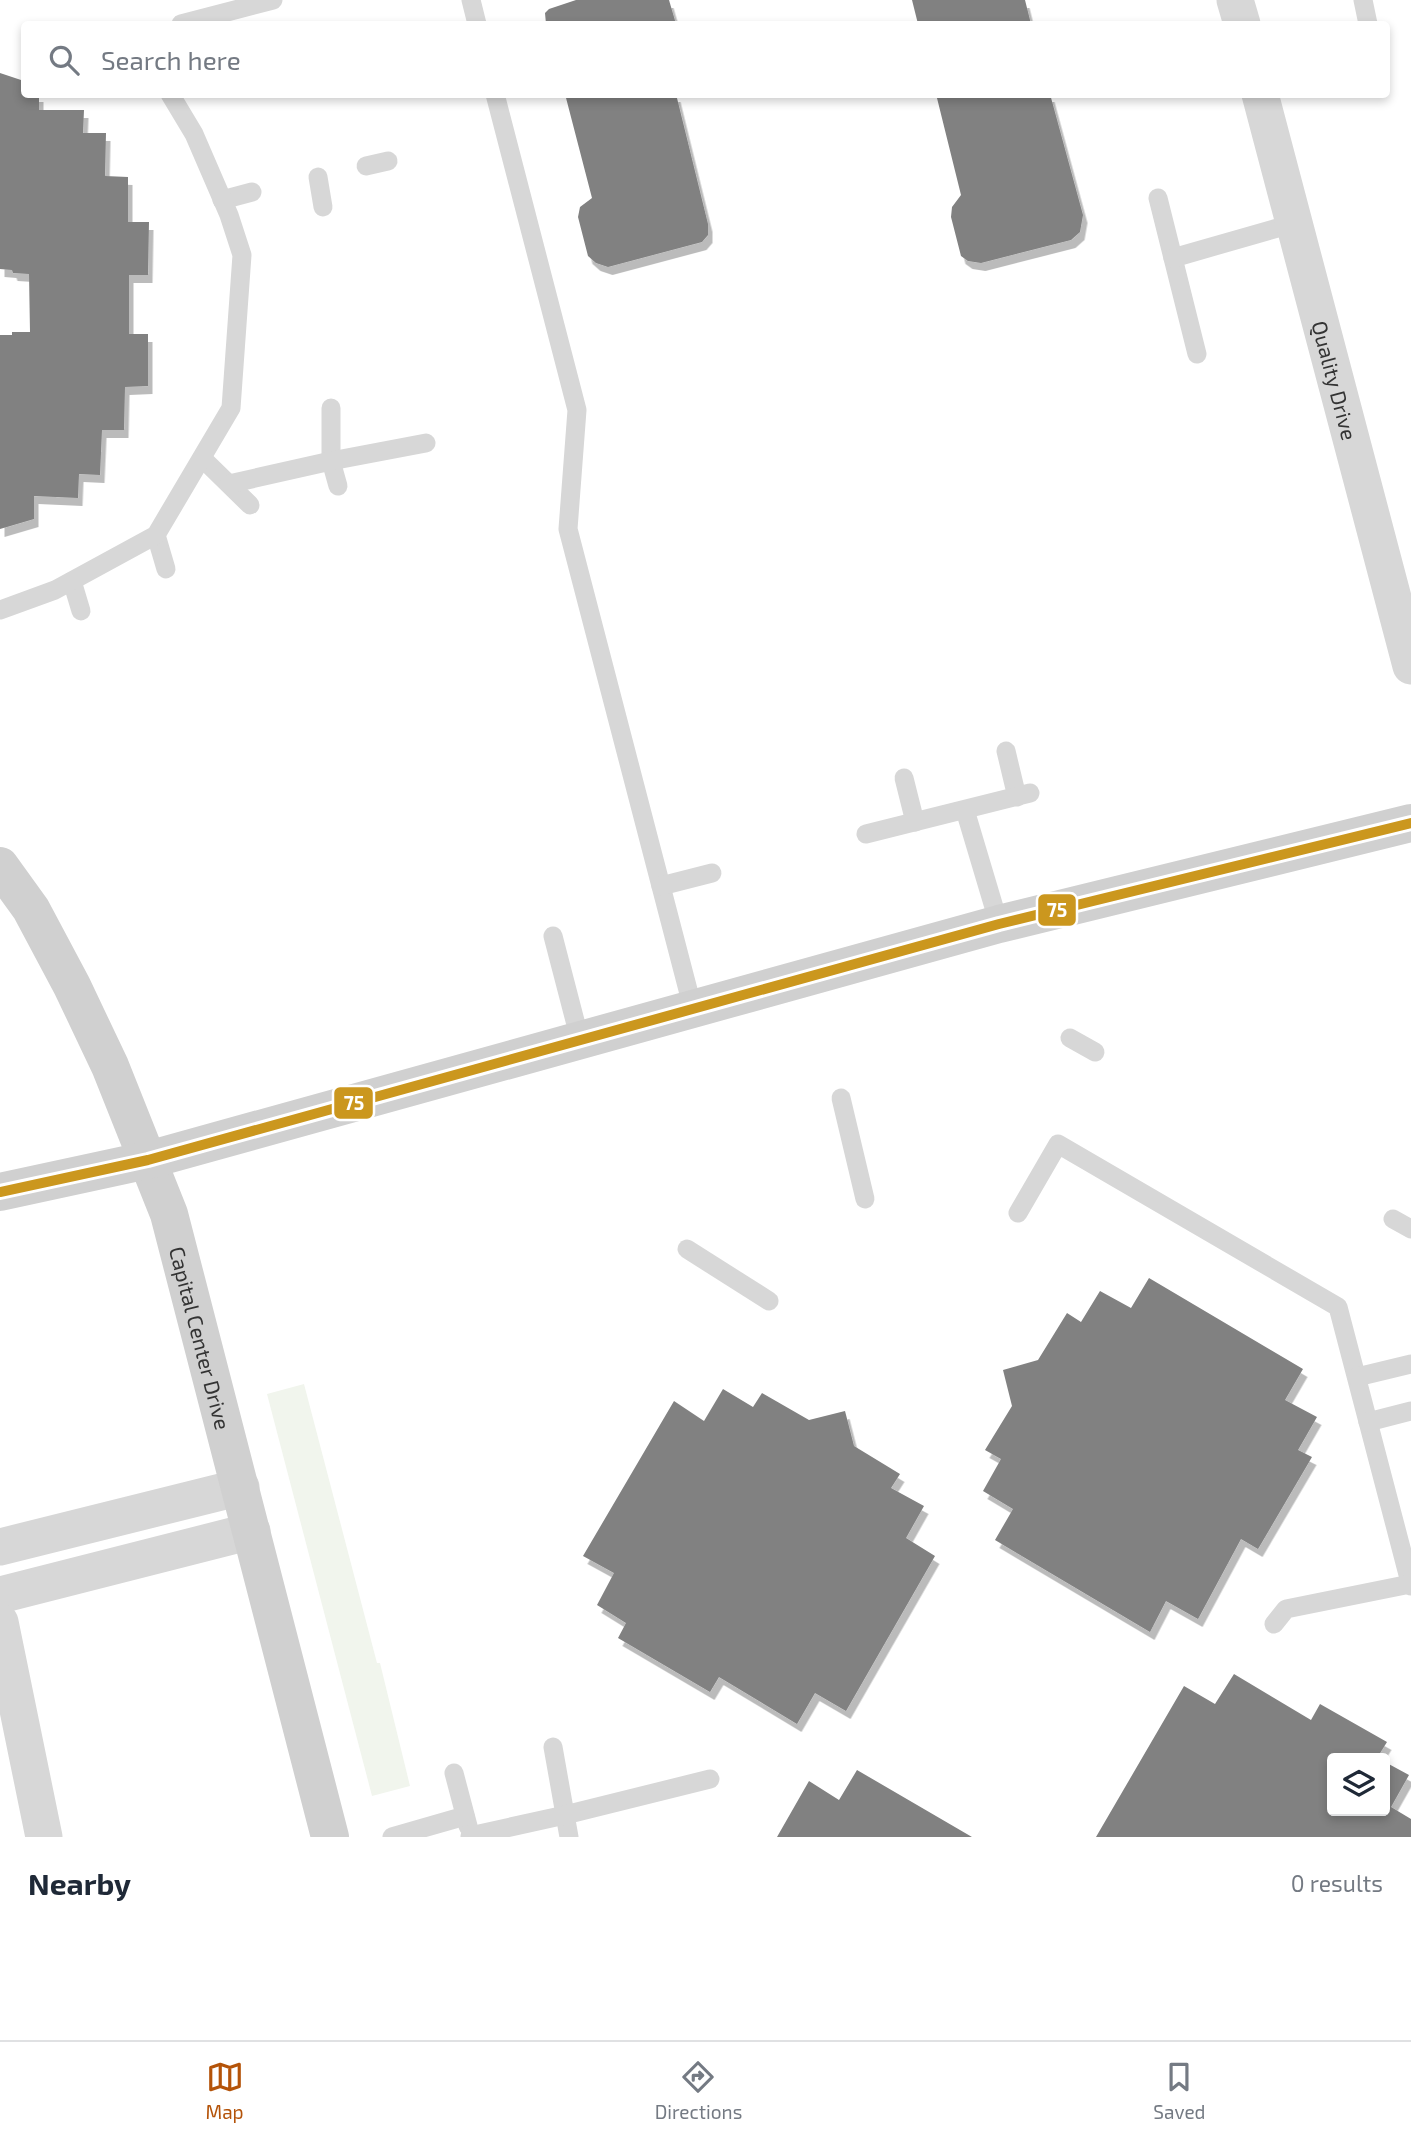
<!DOCTYPE html>
<html lang="en">
<head>
<meta charset="utf-8">
<style>
	body { margin:0; font-family:"Exo 2",sans-serif; background:#f6f6f7; color:#1f2937 }
	.controls { position:absolute; right:21px; bottom:21px; display:grid; overflow:hidden; border-radius:7px; box-shadow:0 4px 10px #0003 }
	.controls button { width:63px; height:63px; display:grid; place-items:center; padding:0; border:0; border-bottom:2px solid #e0e1e3; background:#fff; color:#1f2937; font:35px sans-serif }
	.list { margin:0; padding:0; list-style:none }
	h2 { display:flex; justify-content:space-between; align-items:center; height:91px; margin:0; padding:0 28px; font-size:30px }
	h2 small { font-size:23px; font-weight:400; color:#747a83 }
	.icon { flex:none; width:38px; height:38px; fill:none; stroke:currentColor; stroke-width:2; stroke-linecap:round; stroke-linejoin:round }
	.map { position:relative; flex:none; width:1411px; height:1837px; overflow:hidden }
	.search { position:absolute; background:#fff; box-shadow:0 4px 10px #0003; left:21px; right:21px; top:21px; height:77px; display:flex; align-items:center; gap:18px; box-sizing:border-box; padding:0 24px; border-radius:7px; color:#747a83; font-size:26px }
	.sheet { height:203px; background:#fff }
	nav { display:flex; justify-content:space-around; align-items:center; box-sizing:border-box; height:98px; border-top:2px solid #e0e1e3; background:#fff; font-size:19px; color:#747a83 }
	nav a { display:grid; justify-items:center; gap:4px }
	nav .on { color:#b45309 }
	.map>svg:first-child { display:block }
	.green { fill:#f1f5ed }
	.building { fill:#818181; filter:url(#shadow) }
	.lines { fill:none; stroke-linecap:round; stroke-linejoin:round }
	.lane { stroke:#d7d7d7; stroke-width:19 }
	.street { stroke:#d7d7d7; stroke-width:37 }
	.secondary { stroke:#d0d0d0; stroke-width:38 }
	.bus-1-casing { stroke:#fff; stroke-width:16 }
	.bus-1 { stroke:#cb971e; stroke-width:10 }
	.labels { text-anchor:middle; dominant-baseline:central; stroke-width:7; stroke-linejoin:round; paint-order:stroke }
	.street-label { font-size:21px; fill:#333; stroke:#fff }
	.line-badge { stroke:#fff; stroke-width:2.5 }
	.badge-label { font-size:19px; text-anchor:middle; font-weight:bold; fill:#fff }
</style>
</head>
<body>
<div class="map">
<svg width="1411" height="1837" viewBox="0 0 1411 1837">
	<defs>
		<filter id="shadow"><feDropShadow dx="4.5" dy="8" stdDeviation="0" flood-color="#0004"/></filter>
	</defs>
	<rect width="100%" height="100%" fill="#fff"/>
	<path class="green" d="M 304,1384 L 377,1663 L 380,1663 L 410,1786 L 372,1796 L 267,1394 Z"/>
	<g class="building">
		<path d="M 576,0 L 669,0 L 676,24 L 546,24 L 545,13 L 549,9 Z"/>
		<path d="M 912,0 L 1025,0 L 1031,24 L 918,24 Z"/>
		<path d="M 0,73 L 24,81 L 24,94 L 39,94 L 39,110 L 84,110 L 83,133 L 106,133 L 105,176 L 128,177 L 128,222 L 149,222 L 148,275 L 129,275 L 129,334 L 148,334 L 148,386 L 125,387 L 124,430 L 102,430 L 100,475 L 79,474 L 78,498 L 34,496 L 34,519 L 0,529 L 0,335 L 12,335 L 12,332 L 30,332 L 29,274 L 13,273 L 12,270 L 0,269 Z"/>
		<path d="M 565,94 L 676,94 L 708,224 L 708,235 L 702,242 L 608,267 L 596,263 L 588,256 L 578,217 L 580,207 L 592,198 Z"/>
		<path d="M 936,94 L 1050,94 L 1083,215 L 1080,232 L 1071,240 L 981,263 L 968,261 L 961,256 L 951,217 L 952,207 L 961,195 Z"/>
		<path d="M 1149,1278 L 1303,1369 L 1285,1400 L 1317,1417 L 1298,1450 L 1312,1457 L 1258,1549 L 1241,1539 L 1198,1619 L 1166,1601 L 1150,1632 L 995,1540 L 1013,1509 L 983,1491 L 1001,1459 L 985,1450 L 1012,1406 L 1003,1370 L 1038,1360 L 1067,1313 L 1081,1322 L 1100,1291 L 1131,1308 Z"/>
		<path d="M 723,1389 L 753,1407 L 762,1393 L 809,1420 L 845,1411 L 854,1446 L 900,1474 L 891,1488 L 924,1506 L 906,1538 L 935,1556 L 846,1711 L 815,1693 L 797,1724 L 719,1677 L 710,1692 L 618,1638 L 626,1623 L 597,1605 L 614,1573 L 583,1556 L 674,1401 L 704,1421 Z"/>
		<path d="M 1234,1674 L 1311,1720 L 1320,1704 L 1387,1742 L 1377,1758 L 1332,1758 L 1332,1811 L 1385,1811 L 1385,1762 L 1409,1775 L 1391,1807 L 1411,1819 L 1411,1837 L 1096,1837 L 1184,1686 L 1215,1704 Z"/>
		<path d="M 857,1770 L 972,1837 L 777,1837 L 809,1781 L 839,1800 Z"/>
	</g>
	<g class="lines">
		<g class="lane">
			<path d="M 471,0 L 477,24"/>
			<path d="M 1363,0 L 1368,24"/>
			<path d="M 181,24 L 273,0"/>
			<path d="M 495,94 L 577,410 L 568,529 L 693,1009"/>
			<path d="M 366,166 L 388,161"/>
			<path d="M 318,177 L 323,207"/>
			<path d="M 1158,198 L 1197,354"/>
			<path d="M 222,200 L 252,192"/>
			<path d="M 1173,258 L 1295,223"/>
			<path d="M 331,408 L 331,461 L 338,486"/>
			<path d="M 202,458 L 250,505"/>
			<path d="M 229,484 L 331,461 L 426,443"/>
			<path d="M 156,535 L 166,569"/>
			<path d="M 72,581 L 81,611"/>
			<path d="M 0,610 L 55,590 L 156,535 L 231,408 L 242,255 L 229,215 L 194,134 L 170,94"/>
			<path d="M 1006,751 L 1017,797"/>
			<path d="M 904,778 L 915,822"/>
			<path d="M 965,810 L 999,924"/>
			<path d="M 866,834 L 1030,793"/>
			<path d="M 661,886 L 712,873"/>
			<path d="M 553,936 L 580,1040"/>
			<path d="M 1070,1038 L 1095,1052"/>
			<path d="M 841,1098 L 865,1199"/>
			<path d="M 1018,1213 L 1058,1144 L 1338,1307 L 1411,1586"/>
			<path d="M 1393,1219 L 1411,1229"/>
			<path d="M 687,1249 L 769,1301"/>
			<path d="M 1357,1377 L 1411,1364"/>
			<path d="M 1368,1422 L 1411,1411"/>
			<path d="M 1274,1624 L 1286,1609 L 1410,1584"/>
			<path d="M 553,1747 L 569,1837"/>
			<path d="M 454,1773 L 468,1826"/>
			<path d="M 470,1836 L 565,1815 L 710,1779"/>
			<path d="M 392,1837 L 465,1816"/>
		</g>
		<g class="street">
			<path d="M 1235,0 L 1242,24"/>
			<path id="s1" d="M 1260,94 L 1411,666"/>
			<path d="M 0,1547 L 241,1487"/>
			<path d="M 0,1595 L 252,1531"/>
			<path d="M 0,1622 L 44,1837"/>
		</g>
		<g class="secondary">
			<path id="s2" d="M 0,866 L 31,909 L 72,986 L 110,1066 L 169,1214 L 330,1837"/>
			<path d="M 0,1192 L 148,1160 L 999,924 L 1411,823"/>
		</g>
		<defs>
			<path id="bus-1" d="M 0,1192 L 148,1160 L 999,924 L 1411,823"/>
		</defs>
		<use href="#bus-1" class="bus-1-casing"/>
		<use href="#bus-1" class="bus-1"/>
	</g>
	<g class="labels">
		<g class="street-label">
			<text stroke="none"><textPath href="#s1" startOffset="296">Quality Drive</textPath></text>
			<text stroke="none"><textPath href="#s2" startOffset="516">Capital Center Drive</textPath></text>
		</g>
	</g>
	<g class="line-badge">
		<rect x="1037" y="893" width="40" height="34" rx="7" fill="#cb971e"/>
		<rect x="333" y="1086" width="41" height="34" rx="7" fill="#cb971e"/>
	</g>
	<g class="badge-label">
		<text x="1057" y="917">75</text>
		<text x="354" y="1110">75</text>
	</g>
</svg>
<div class="controls">
<button><svg class="icon" aria-label="layers" viewBox="0 0 24 24"><path d="M12 4l9 5-9 5-9-5zM3 14l9 5 9-5"/></svg></button>
</div>
<div class="search"><svg class="icon" aria-label="search" viewBox="0 0 24 24"><circle cx="10" cy="10" r="6"/><path d="M15 15l6 6"/></svg>Search here</div>
</div>
<section class="sheet">
<h2>Nearby<small>0 results</small></h2>
<ul class="list">
</ul>
</section>
<nav>
<a class="on"><svg class="icon" aria-label="map" viewBox="0 0 24 24"><path d="M3 6l6-2 6 2 6-2v14l-6 2-6-2-6 2zM9 4v14M15 6v14"/></svg>Map</a>
<a><svg class="icon" aria-label="directions" viewBox="0 0 24 24"><path d="M12 3l9 9-9 9-9-9zM9 14v-3h6M13 9l2 2-2 2"/></svg>Directions</a>
<a><svg class="icon" aria-label="saved" viewBox="0 0 24 24"><path d="M7 4h10v16l-5-4-5 4z"/></svg>Saved</a>
</nav>
</body>
</html>
